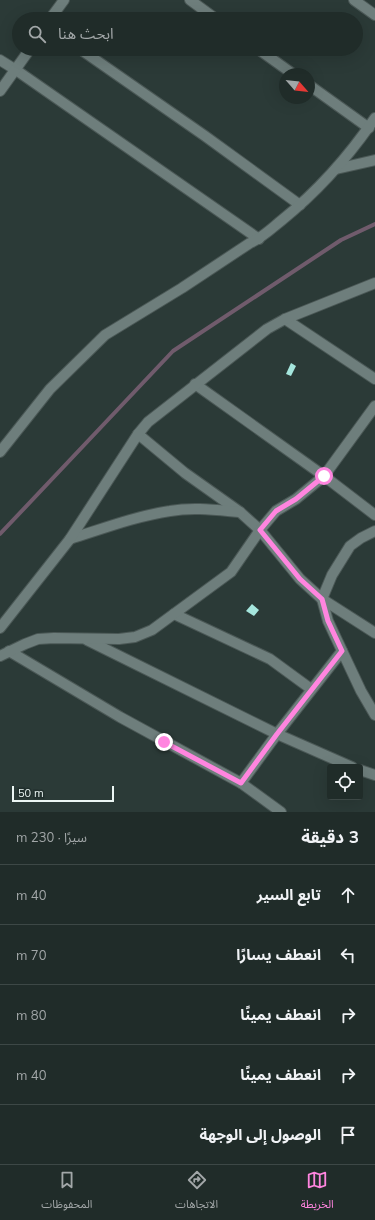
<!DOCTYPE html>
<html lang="ar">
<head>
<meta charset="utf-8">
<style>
	body { margin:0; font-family:Mulish,"Noto Sans Arabic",sans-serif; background:#283431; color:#f1f3f6; direction:rtl }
	.controls { position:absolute; right:12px; bottom:12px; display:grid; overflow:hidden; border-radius:4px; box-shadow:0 4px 16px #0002 }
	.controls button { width:36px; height:36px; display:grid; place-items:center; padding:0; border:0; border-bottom:1px solid #3d4846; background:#202c29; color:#f1f3f6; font:20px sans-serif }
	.compass { position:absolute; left:279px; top:68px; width:36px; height:36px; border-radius:50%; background:#202c29; box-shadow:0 4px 16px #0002; rotate:118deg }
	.scale { position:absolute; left:12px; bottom:10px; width:102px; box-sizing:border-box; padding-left:4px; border:2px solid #ecf6f4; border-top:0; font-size:11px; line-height:14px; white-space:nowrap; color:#ecf6f4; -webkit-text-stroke:3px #212f2d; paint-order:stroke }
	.stop { position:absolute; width:12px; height:12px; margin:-9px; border:3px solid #ff85df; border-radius:50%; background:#fff }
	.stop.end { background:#ff85df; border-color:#fff; box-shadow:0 1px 4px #0008 }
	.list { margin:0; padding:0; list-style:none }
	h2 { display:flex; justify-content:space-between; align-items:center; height:52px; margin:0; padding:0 16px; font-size:17px }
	h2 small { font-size:13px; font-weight:400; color:#a2a7a8 }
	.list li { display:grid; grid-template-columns:26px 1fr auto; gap:12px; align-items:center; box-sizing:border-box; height:60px; padding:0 16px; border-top:1px solid #3d4846 }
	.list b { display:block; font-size:15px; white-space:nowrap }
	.list em { font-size:13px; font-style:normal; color:#a2a7a8 }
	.icon { flex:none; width:22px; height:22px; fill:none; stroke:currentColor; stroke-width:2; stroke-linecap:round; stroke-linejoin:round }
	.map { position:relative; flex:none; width:375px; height:812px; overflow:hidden; direction:ltr }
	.search { position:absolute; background:#202c29; box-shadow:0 4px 16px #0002; left:12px; right:12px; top:12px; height:44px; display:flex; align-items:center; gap:10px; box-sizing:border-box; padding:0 14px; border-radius:22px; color:#a2a7a8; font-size:15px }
	.sheet { height:352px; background:#202c29 }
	nav { display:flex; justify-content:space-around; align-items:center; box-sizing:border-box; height:56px; border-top:1px solid #3d4846; background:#202c29; font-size:11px; color:#a2a7a8 }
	nav a { display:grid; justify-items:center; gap:2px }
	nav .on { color:#ff85df }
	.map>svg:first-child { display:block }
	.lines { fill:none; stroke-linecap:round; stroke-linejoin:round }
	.stream { stroke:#705b6c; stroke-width:4 }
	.building { fill:#a5e6dd }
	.minor-casing { stroke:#4b5856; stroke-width:12 }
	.minor { stroke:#6e7e7c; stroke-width:10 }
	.route { stroke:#ff85df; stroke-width:5 }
</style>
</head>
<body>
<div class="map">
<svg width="375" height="812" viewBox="0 0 375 812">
	<rect width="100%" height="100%" fill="#2b3a37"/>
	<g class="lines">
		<path class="stream" d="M 0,534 L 173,351 L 341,240 L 375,224"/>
	</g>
	<g class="building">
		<path d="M 291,363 L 296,366 L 291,376 L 286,374 Z"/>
		<path d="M 252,604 L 259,610 L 254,616 L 246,611 Z"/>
	</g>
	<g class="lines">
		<defs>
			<g id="minor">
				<path d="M 190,0 L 216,19"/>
				<path d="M 354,0 L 375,15"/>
				<path d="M 50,19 L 64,0"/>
				<path d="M 80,49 L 205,136 L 300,205"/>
				<path d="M 258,49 L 293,74"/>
				<path d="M 0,60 L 16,70 L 259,239"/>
				<path d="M 309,85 L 369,128"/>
				<path d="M 0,91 L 30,49"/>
				<path d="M 336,169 L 375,160"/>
				<path d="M 285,319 L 375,379"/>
				<path d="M 195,384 L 324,476 L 375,515"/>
				<path d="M 138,434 L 185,473 L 240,512 L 260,530 L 300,579 L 322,599 L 375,633"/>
				<path d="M 0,452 L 50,389 L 105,335 L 182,288 L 250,243 C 262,238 272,228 282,220 C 318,191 349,156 375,118"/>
				<path d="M 375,531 L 361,538 L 350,546 L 332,575 L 322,599 L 328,621 L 361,691 L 375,715"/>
				<path d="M 70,539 C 102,529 136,516 170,511 C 193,507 216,510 240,512"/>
				<path d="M 174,614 L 270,659 L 311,689"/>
				<path d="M 0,628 L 70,539 L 138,434 L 148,422 L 267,329 L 285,319 L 375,283"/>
				<path d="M 87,640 L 277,734 L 352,767"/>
				<path d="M 9,651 L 120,717 L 241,783 L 281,812"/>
				<path d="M 0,656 L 25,644 L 38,639 L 54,638 L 119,639 L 135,637 L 152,630 L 231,572 L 260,530 L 276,511 L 296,499 L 324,476 L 375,406"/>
				<path d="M 360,770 L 375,775"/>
				<path d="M 241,783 L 277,734 L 342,651"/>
			</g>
		</defs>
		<use href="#minor" class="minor-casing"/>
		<use href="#minor" class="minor"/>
	</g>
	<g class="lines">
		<path class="route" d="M 164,742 L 241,783 L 277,734 L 342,651 L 328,621 L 322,599 L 300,579 L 260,530 L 276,511 L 296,499 L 324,476"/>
	</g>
</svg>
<div class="controls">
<button><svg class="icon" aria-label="locate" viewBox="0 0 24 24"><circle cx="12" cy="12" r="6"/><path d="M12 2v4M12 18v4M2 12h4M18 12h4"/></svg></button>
</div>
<svg class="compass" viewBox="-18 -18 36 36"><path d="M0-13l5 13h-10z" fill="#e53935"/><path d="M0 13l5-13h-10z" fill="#a2a7a8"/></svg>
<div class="scale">50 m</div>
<div class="stop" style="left:324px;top:476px"></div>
<div class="stop end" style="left:164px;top:742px"></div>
<div class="search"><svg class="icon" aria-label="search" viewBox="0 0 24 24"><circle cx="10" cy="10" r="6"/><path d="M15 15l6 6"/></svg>ابحث هنا</div>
</div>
<section class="sheet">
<h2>3 دقيقة<small>سيرًا · 230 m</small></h2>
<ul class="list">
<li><svg class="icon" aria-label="ahead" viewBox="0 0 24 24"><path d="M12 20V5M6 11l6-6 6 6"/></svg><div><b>تابع السير</b></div><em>40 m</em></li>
<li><svg class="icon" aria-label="left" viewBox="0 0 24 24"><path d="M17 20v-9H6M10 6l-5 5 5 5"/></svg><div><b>انعطف يسارًا</b></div><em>70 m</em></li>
<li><svg class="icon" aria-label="right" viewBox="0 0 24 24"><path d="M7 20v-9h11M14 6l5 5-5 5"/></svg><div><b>انعطف يمينًا</b></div><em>80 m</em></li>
<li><svg class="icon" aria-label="right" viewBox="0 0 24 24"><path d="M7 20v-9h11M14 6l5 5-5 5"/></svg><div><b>انعطف يمينًا</b></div><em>40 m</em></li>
<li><svg class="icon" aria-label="arrive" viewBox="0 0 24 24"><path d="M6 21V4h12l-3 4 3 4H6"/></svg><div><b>الوصول إلى الوجهة</b></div></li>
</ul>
</section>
<nav>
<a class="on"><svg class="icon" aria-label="map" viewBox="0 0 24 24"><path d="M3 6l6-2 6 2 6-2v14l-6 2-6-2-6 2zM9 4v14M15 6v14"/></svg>الخريطة</a>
<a><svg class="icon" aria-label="directions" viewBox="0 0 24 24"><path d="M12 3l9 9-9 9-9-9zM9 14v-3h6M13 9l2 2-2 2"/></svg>الاتجاهات</a>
<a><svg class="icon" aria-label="saved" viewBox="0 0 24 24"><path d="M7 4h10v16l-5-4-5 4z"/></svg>المحفوظات</a>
</nav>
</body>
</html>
